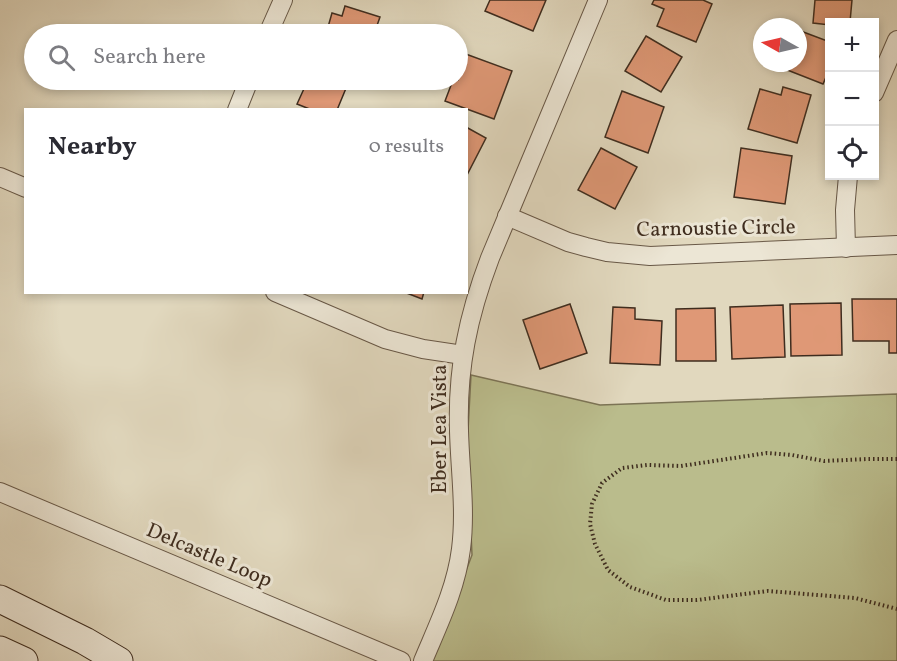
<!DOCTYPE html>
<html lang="en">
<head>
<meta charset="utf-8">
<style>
	body { margin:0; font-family:Vollkorn,serif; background:#f7f7f7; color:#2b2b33 }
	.controls { position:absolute; right:18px; top:18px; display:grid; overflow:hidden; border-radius:0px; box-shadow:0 3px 9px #0003 }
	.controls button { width:54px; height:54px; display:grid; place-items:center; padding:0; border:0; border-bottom:2px solid #e1e1e2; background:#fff; color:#2b2b33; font:30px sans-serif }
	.compass { position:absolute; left:753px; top:18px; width:54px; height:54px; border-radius:50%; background:#fff; box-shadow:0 3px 9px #0003; rotate:278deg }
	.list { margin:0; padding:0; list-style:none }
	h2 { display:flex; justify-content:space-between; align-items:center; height:78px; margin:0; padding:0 24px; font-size:26px }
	h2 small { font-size:20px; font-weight:400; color:#7c7c81 }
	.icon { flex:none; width:33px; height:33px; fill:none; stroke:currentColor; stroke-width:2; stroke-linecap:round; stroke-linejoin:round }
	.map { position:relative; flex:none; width:897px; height:661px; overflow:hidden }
	.search { position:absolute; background:#fff; box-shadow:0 3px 9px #0003; left:24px; top:24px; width:444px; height:66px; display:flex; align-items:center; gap:15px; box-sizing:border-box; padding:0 21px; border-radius:33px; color:#7c7c81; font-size:22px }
	.panel { position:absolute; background:#fff; box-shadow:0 3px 9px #0003; left:24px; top:108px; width:444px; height:186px; border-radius:0px }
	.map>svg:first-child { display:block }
	.green { fill:#babc8c; stroke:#7c7456; stroke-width:1.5 }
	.building { fill:#df9876; stroke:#3f2d1f; stroke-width:1.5 }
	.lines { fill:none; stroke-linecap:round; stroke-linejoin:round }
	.street-casing { stroke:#685847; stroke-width:20 }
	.secondary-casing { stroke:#3f2d1f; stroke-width:29 }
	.path { stroke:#3f2d1f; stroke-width:4; stroke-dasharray:1.5 3; stroke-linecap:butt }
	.street { stroke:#ece6d5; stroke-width:18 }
	.secondary { stroke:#ece6d5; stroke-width:27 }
	.labels { text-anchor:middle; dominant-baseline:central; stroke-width:6; stroke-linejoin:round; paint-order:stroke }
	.street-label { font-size:21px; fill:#3f2d1f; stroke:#ece6d5 }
</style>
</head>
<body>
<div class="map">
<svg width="897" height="661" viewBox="0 0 897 661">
	<rect width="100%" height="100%" fill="#e1d8be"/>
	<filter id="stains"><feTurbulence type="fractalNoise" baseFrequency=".00333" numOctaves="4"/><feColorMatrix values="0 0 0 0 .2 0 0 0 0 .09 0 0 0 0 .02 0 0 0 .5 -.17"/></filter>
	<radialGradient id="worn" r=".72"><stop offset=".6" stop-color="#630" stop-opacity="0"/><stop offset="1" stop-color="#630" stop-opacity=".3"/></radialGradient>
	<path class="green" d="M 471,375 L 600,405 L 897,394 L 897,661 L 432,661 L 472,555 L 467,449 Z"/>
	<g class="building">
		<path d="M 490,0 L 546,0 L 533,31 L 485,11 Z"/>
		<path d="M 654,0 L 703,0 L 712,4 L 696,42 L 657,26 L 664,9 L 652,4 Z"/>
		<path d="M 815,0 L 852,0 L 850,22 L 830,22 L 830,25 L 813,23 Z"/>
		<path d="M 345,6 L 380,17 L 374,34 L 326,34 L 332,13 L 342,16 Z"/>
		<path d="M 798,30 L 830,42 L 830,68 L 823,84 L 772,64 L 798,63 Z"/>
		<path d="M 646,36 L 682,57 L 661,92 L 625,71 Z"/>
		<path d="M 463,53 L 512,71 L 494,119 L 445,101 L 453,80 L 458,80 L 458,67 Z"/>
		<path d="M 308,80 L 346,80 L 349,81 L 337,110 L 312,110 L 297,104 Z"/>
		<path d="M 783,87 L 811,95 L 797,143 L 748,129 L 760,89 L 781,95 Z"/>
		<path d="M 622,91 L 664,107 L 648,153 L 605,137 Z"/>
		<path d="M 466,127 L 486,138 L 467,175 L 466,175 Z"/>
		<path d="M 601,148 L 637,167 L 615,209 L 578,190 Z"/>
		<path d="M 741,148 L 792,156 L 785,204 L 734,197 Z"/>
		<path d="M 404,292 L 424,292 L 422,299 Z"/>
		<path d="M 852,299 L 897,299 L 897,353 L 889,353 L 889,341 L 853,341 Z"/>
		<path d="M 841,303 L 842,355 L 791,356 L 790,304 Z"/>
		<path d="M 570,304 L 587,353 L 540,369 L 523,320 Z"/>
		<path d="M 783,305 L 785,357 L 732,359 L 730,307 Z"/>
		<path d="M 613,307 L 635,308 L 635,319 L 662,321 L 660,365 L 610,363 Z"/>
		<path d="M 715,308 L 716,361 L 676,361 L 676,309 Z"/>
	</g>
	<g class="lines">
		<defs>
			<g id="street">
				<path d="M 268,34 L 283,0"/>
				<path d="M 874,93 L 897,40"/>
				<path d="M 237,110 L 249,80"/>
				<path d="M 0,177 L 26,188"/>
				<path d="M 507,216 L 568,242 L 586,247 L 607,252 L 650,256 L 897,245"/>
				<path d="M 846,248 L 845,210 L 848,176"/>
				<path d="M 275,292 L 385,339 L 423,349 L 463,355"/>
				<path d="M 0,492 L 401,661"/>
				<path d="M 423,661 C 438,625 456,589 461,549 C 466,510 460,470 459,431 C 457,368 468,316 490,258 L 598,0"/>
			</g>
			<g id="secondary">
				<path d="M 0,599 L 85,641 L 119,661"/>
				<path d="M 0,650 L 24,661"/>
			</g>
		</defs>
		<use href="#street" class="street-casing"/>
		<use href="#secondary" class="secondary-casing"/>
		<path class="path" d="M 897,459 L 868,459 L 824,461 L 792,455 L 767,453 L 681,466 L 647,465 L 622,468 L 602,483 L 592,504 L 590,524 L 595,544 L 608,570 L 630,587 L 666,600 L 697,600 L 768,591 L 855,598 L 897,609"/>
		<use href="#street" class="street"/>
		<use href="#secondary" class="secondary"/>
	</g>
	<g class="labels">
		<g class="street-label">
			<text transform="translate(716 229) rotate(-1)">Carnoustie Circle</text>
			<text transform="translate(440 429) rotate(-90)">Eber Lea Vista</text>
			<text transform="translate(209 556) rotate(23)">Delcastle Loop</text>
		</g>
	</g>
	<rect width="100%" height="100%" filter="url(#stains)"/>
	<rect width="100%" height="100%" fill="url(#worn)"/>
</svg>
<div class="controls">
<button>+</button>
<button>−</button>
<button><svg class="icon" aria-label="locate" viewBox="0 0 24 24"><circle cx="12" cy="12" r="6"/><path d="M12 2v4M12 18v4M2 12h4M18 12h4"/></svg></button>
</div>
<svg class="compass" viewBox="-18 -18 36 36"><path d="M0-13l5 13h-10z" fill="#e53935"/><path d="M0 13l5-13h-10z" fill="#7c7c81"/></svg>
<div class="search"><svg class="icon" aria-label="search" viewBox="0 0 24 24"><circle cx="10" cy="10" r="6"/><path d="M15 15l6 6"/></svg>Search here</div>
<section class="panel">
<h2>Nearby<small>0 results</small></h2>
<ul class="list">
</ul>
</section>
</div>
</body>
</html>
